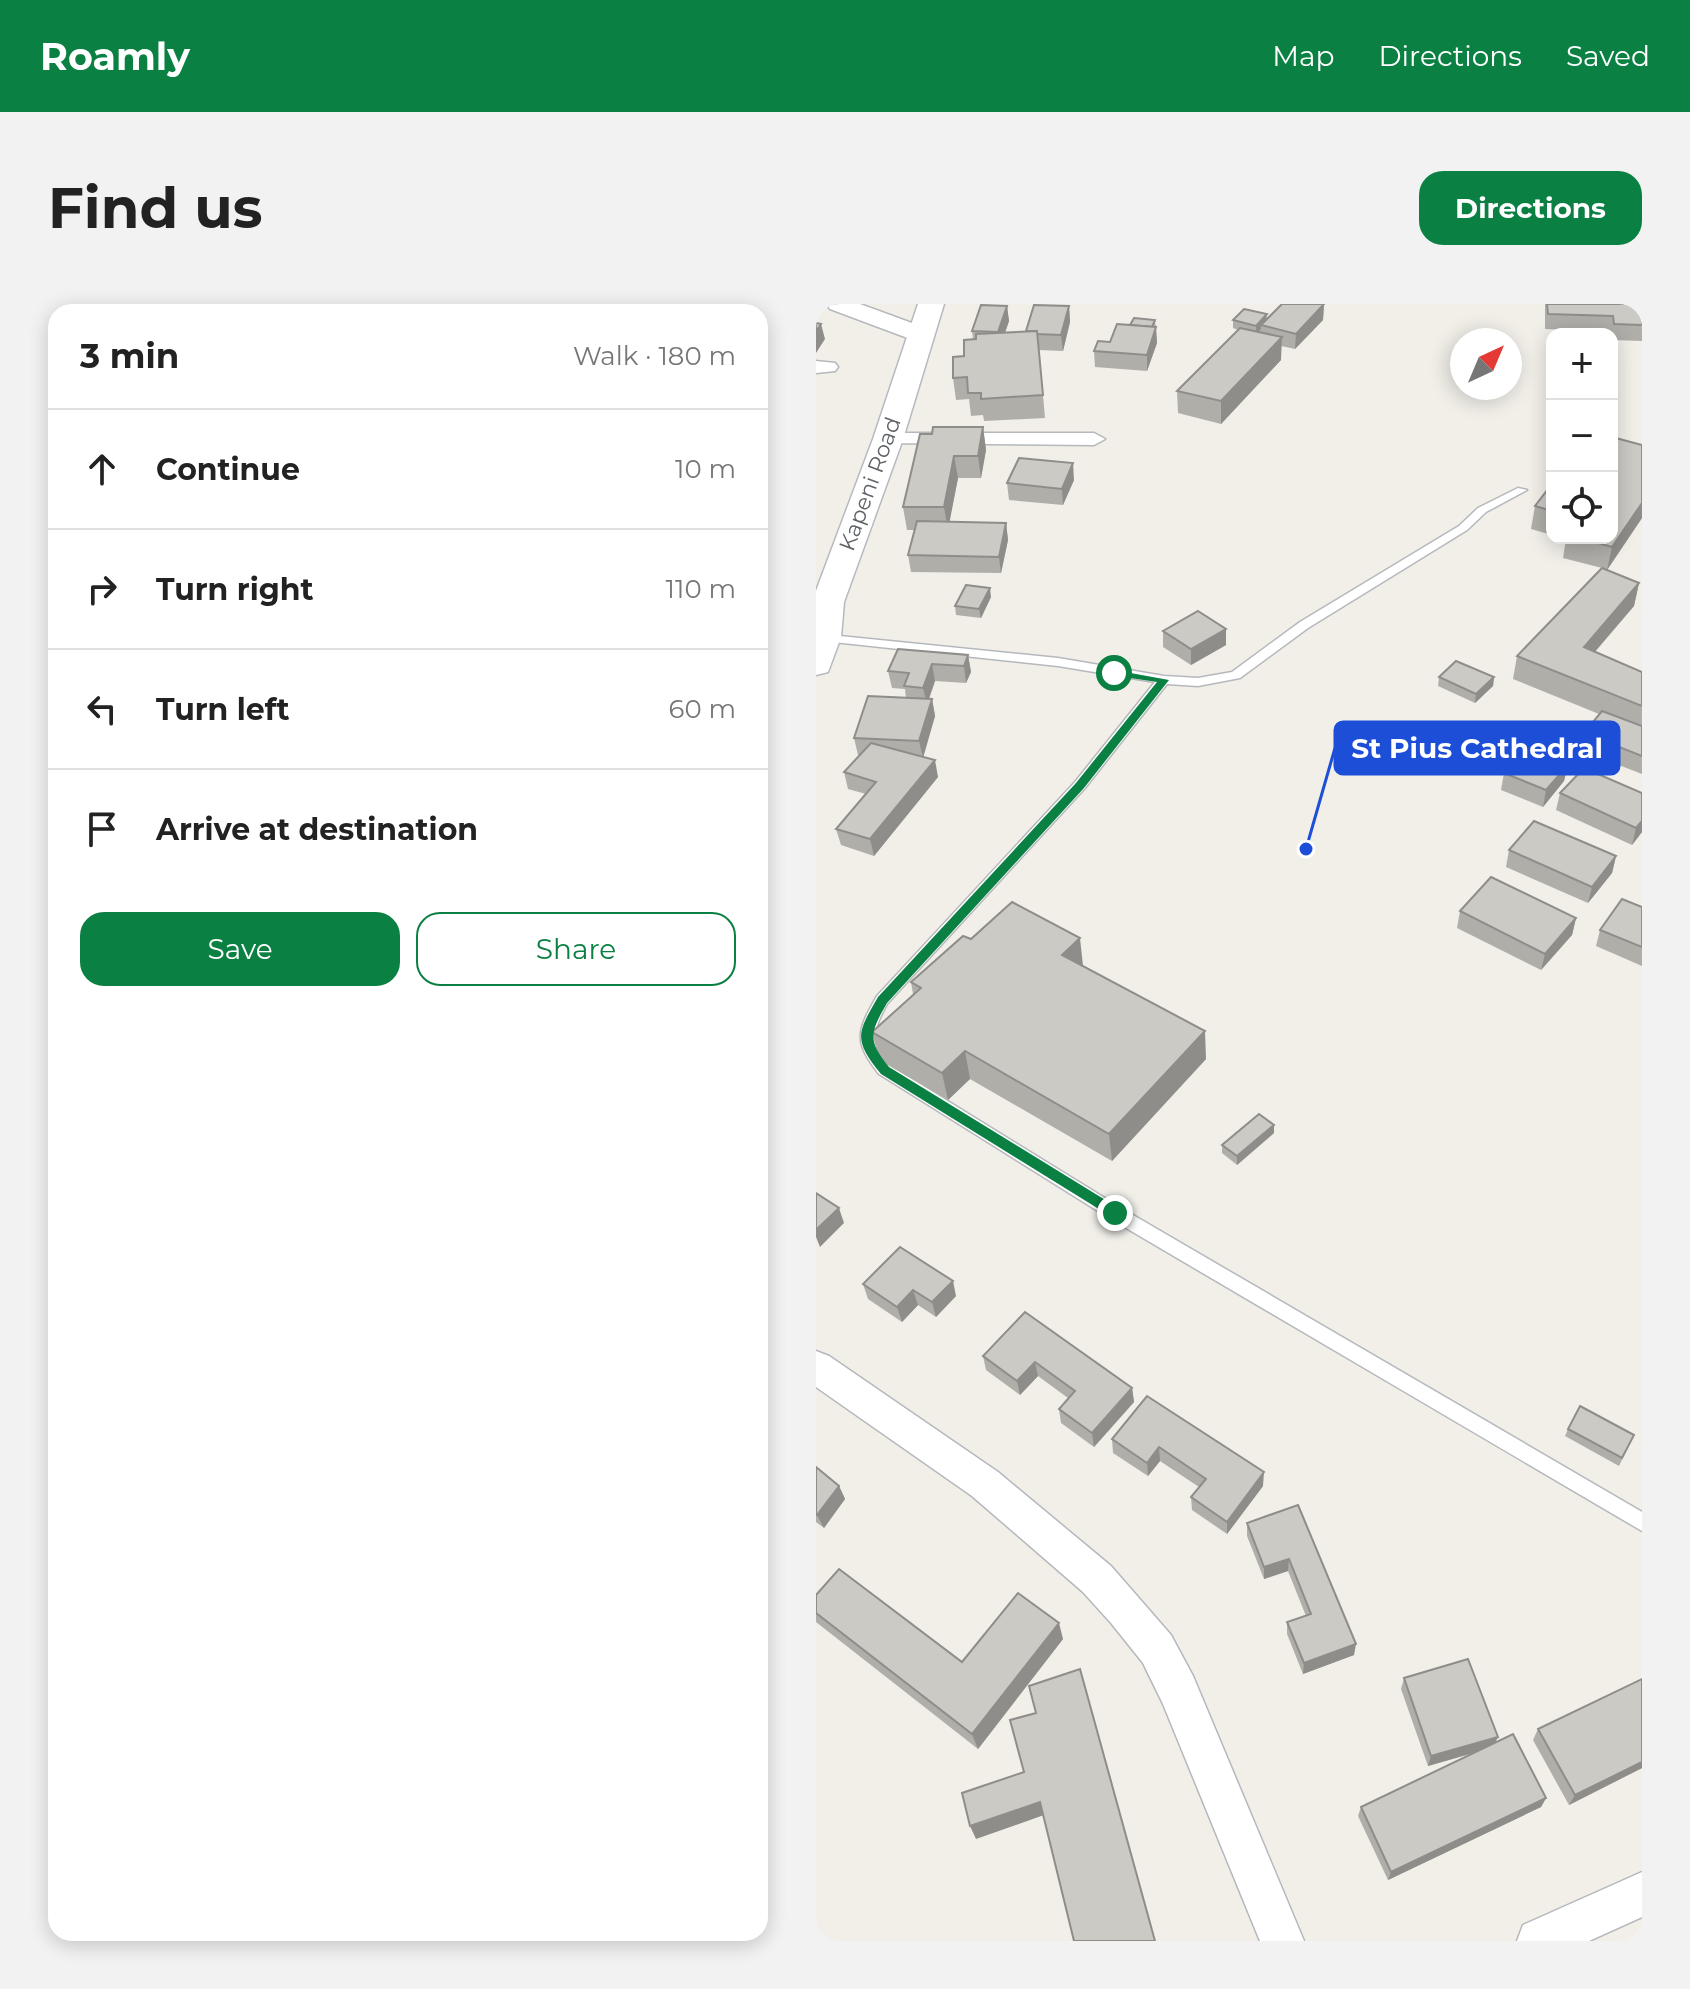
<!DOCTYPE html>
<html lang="en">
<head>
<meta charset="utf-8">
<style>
	body { margin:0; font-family:Montserrat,sans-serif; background:#f2f2f2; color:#222 }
	.controls { position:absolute; right:24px; top:24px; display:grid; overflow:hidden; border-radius:16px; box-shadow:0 4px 20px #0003 }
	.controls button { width:72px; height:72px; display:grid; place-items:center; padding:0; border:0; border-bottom:2px solid #e0e0e0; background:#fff; color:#222; font:40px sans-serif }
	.compass { position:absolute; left:634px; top:24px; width:72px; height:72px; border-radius:50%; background:#fff; box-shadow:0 4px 20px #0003; rotate:44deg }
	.stop { position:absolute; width:24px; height:24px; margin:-18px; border:6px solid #0b8043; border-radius:50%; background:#fff }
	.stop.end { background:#0b8043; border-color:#fff; box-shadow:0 2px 8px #0008 }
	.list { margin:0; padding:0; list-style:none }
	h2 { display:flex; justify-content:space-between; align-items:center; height:104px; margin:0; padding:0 32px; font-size:34px }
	h2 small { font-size:26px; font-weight:400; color:#767676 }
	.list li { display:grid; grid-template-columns:52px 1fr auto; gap:24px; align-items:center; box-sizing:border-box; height:120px; padding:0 32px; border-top:2px solid #e0e0e0 }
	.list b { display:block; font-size:30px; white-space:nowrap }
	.list em { font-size:26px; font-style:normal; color:#767676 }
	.actions { display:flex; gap:16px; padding:24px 32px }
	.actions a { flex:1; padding:18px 0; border:2px solid #0b8043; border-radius:24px; text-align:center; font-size:28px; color:#0b8043 }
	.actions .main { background:#0b8043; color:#fff }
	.icon { flex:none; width:44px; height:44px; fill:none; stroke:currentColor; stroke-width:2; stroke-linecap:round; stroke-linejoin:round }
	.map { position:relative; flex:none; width:826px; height:1637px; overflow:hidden; border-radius:24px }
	header { display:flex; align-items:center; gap:48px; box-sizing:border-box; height:112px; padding:0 40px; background:#0b8043; color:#fff }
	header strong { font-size:38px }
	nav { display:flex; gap:44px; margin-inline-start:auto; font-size:28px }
	.intro { display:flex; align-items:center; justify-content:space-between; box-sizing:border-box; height:192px; padding:0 48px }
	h1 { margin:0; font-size:56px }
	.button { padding:20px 36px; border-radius:24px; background:#0b8043; color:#fff; font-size:28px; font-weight:700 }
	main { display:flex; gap:48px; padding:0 48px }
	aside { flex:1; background:#fff; border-radius:24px; box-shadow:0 4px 20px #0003 }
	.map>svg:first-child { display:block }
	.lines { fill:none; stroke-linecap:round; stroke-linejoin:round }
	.service-casing { stroke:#b5b8bc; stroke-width:3 }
	.minor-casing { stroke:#b5b8bc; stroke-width:3 }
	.tertiary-casing { stroke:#b5b8bc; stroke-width:3 }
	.secondary-casing { stroke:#b6babf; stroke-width:3 }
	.service { fill:#fff; fill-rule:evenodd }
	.minor { fill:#fff; fill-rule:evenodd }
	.tertiary { fill:#fff; fill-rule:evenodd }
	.secondary { fill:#fff; fill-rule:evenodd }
	.wall { fill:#afaea9 }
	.shaded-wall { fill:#8f8d8a }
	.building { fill:#cccac5; stroke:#8f8d8a; stroke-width:2 }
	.route { fill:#0b8043 }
	.labels { text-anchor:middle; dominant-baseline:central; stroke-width:8; stroke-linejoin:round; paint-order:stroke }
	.far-street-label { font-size:22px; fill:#5f6368; stroke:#fff }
	.leader { fill:none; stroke:#1d4ed8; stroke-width:3 }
	.callout-dot { fill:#1d4ed8; stroke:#fff; stroke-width:3 }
	.callout { fill:#1d4ed8; stroke:#1d4ed8; stroke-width:3 }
	.callout-label { font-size:28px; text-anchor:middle; font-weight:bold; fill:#fff }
</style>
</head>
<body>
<header>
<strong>Roamly</strong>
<nav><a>Map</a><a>Directions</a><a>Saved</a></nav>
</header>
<div class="intro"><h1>Find us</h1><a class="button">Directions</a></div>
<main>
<aside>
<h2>3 min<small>Walk · 180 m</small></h2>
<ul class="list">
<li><svg class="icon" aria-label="ahead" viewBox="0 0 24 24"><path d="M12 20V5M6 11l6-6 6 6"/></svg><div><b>Continue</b></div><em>10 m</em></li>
<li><svg class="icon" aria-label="right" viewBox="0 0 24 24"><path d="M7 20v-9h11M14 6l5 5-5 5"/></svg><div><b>Turn right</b></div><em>110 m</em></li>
<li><svg class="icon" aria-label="left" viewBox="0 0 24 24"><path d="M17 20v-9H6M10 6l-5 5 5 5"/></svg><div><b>Turn left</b></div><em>60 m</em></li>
<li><svg class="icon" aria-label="arrive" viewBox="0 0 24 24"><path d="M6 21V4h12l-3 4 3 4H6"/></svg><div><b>Arrive at destination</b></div></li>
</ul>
<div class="actions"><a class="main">Save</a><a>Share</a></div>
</aside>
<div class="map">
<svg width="826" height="1637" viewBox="0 0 826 1637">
	<rect width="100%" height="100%" fill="#f1efe8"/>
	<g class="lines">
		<defs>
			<path id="service" d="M 702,184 L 711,186 L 670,208 L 651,226 L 492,324 L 424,374 L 382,382 L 351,380 L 269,484 L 71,700 C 56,728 54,736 75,762 L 305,904 L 826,1208 L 826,1227 L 293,914 L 63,770 C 37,737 41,727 61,692 L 259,478 L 339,378 L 242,362 L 8,337 L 4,336 L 4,330 L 242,354 L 348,372 L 382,374 L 416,368 L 484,318 L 643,222 L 662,204 Z"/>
			<g id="minor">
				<path d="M 0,57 L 19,59 L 22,63 L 19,67 L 0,69 Z"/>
				<path d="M 72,129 L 278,129 L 289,135 L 278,141 L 65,139 L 61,135 Z"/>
				<path d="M 0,1047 L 13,1052 L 182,1168 L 295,1262 L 355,1331 L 377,1372 L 488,1637 L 444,1637 L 347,1400 L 327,1359 L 295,1319 L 267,1288 L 156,1192 L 0,1083 Z"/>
				<path d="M 826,1568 L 826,1613 L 773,1637 L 701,1637 L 707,1621 Z"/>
			</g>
			<path id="tertiary" d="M 10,0 L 44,0 L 115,26 L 118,31 L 115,36 L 97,36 L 14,5 Z"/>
			<path id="secondary" d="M 102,0 L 128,0 L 87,135 L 28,298 L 25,333 L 12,368 L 0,371 L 0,287 L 57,135 Z"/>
		</defs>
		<use href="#service" class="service-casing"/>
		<use href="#minor" class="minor-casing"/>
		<use href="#tertiary" class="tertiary-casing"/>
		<use href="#secondary" class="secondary-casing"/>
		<use href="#service" class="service"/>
		<use href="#minor" class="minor"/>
		<use href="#tertiary" class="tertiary"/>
		<use href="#secondary" class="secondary"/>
	</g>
	<g class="wall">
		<path d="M 508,0 L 507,16 L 479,45 L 465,42 L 465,56 L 405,120 L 362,109 L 361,87 L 422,26 L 417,24 L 417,16 L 451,15 Z"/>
		<path d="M 729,0 L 826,0 L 826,37 L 796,36 L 796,30 L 794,30 L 794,28 L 729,25 Z"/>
		<path d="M 191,2 L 193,17 L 189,28 L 210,27 L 253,2 L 254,18 L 247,47 L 223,46 L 229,114 L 168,117 L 167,111 L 155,112 L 153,95 L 140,96 L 137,74 L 157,35 L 156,27 Z"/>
		<path d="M 339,16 L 341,39 L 331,67 L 279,63 L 278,47 L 294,38 L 314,21 Z"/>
		<path d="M 167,123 L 170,146 L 165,174 L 142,174 L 133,218 L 190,219 L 192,236 L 185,269 L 95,268 L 92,251 L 98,226 L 91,226 L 87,203 L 116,130 Z"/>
		<path d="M 826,141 L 826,214 L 791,266 L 823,279 L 818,302 L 779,348 L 826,368 L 826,470 L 764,446 L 768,429 L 783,410 L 697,375 L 701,352 L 786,264 L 747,254 L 750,235 L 746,234 L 796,234 Z"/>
		<path d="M 258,176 L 247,201 L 193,196 L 191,179 Z"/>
		<path d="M 736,180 L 736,231 L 715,225 L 719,202 Z"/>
		<path d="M 175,293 L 165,314 L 140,311 L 139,302 Z"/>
		<path d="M 347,327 L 410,341 L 375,361 L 347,343 Z"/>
		<path d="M 152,351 L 155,368 L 150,379 L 119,377 L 113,395 L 116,395 L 119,412 L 107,453 L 122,473 L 58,552 L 25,541 L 20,525 L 50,490 L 32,485 L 28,468 L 44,451 L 42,451 L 38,434 L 90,394 L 89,385 L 76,384 L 72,367 Z"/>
		<path d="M 623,373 L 678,373 L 677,382 L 659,399 L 622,382 Z"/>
		<path d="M 752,461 L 748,477 L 727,503 L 685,486 L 688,469 Z"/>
		<path d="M 744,489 L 826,489 L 826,528 L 816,541 L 740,506 Z"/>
		<path d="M 693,546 L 800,552 L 796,569 L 772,599 L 690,563 Z"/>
		<path d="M 826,603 L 826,662 L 780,642 L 784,626 Z"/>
		<path d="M 644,607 L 760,614 L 756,631 L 725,666 L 641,624 Z"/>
		<path d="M 155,635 L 267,662 L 390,755 L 296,857 L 154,775 L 132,796 L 63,756 L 56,728 L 97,690 L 95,678 Z"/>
		<path d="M 458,829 L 421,861 L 406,849 L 406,841 Z"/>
		<path d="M 47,980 L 140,992 L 120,1013 L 102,1001 L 86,1018 L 52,995 Z"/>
		<path d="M 209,1008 L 316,1084 L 318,1098 L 278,1143 L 245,1119 L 243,1105 L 252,1094 L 222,1072 L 204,1091 L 170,1066 L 167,1052 Z"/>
		<path d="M 331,1092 L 447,1182 L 411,1230 L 376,1206 L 375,1193 L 383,1183 L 344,1157 L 332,1172 L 297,1149 L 296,1135 Z"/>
		<path d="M 752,1125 L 818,1131 L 803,1162 L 749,1132 Z"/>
		<path d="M 0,1163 L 23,1182 L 29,1195 L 8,1224 L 0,1218 Z"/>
		<path d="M 482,1201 L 538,1351 L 487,1370 L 471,1330 L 471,1318 L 490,1312 L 472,1267 L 448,1275 L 431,1232 L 431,1219 Z"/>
		<path d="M 0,1291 L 146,1358 L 247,1335 L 162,1445 L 0,1318 Z"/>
		<path d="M 588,1374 L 679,1439 L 730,1494 L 725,1503 L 572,1576 L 542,1512 L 545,1503 L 658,1449 L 612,1462 L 585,1385 Z"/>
		<path d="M 722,1425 L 826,1464 L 753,1501 L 717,1436 Z"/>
	</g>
	<g class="shaded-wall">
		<path d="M 508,0 L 507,16 L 479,45 L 480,30 Z"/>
		<path d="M 191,2 L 193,17 L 184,44 L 182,28 Z"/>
		<path d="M 253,2 L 254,18 L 247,47 L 245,31 Z"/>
		<path d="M 451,10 L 450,19 L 445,21 L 445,25 L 440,30 L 440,22 Z"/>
		<path d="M 5,20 L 9,35 L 0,49 L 0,28 Z"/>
		<path d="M 340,23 L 341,39 L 331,67 L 331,51 Z"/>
		<path d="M 466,33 L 465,56 L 405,120 L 405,97 Z"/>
		<path d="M 167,123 L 170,146 L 165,174 L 162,152 Z"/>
		<path d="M 138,152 L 142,174 L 132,226 L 128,203 Z"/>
		<path d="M 257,159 L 258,176 L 247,201 L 246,185 Z"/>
		<path d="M 826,199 L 826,214 L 791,266 L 796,243 Z"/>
		<path d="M 190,219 L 192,236 L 185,269 L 183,253 Z"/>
		<path d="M 823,279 L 818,302 L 763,366 L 768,343 Z"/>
		<path d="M 174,284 L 175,293 L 165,314 L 163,305 Z"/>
		<path d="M 410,325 L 410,341 L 375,361 L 375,345 Z"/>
		<path d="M 152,351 L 155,368 L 150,379 L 148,362 Z"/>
		<path d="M 116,360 L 119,377 L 111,400 L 107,384 Z"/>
		<path d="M 678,373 L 677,382 L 659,399 L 660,390 Z"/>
		<path d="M 116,395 L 119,412 L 107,454 L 103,437 Z"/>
		<path d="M 119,456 L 122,473 L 58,552 L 54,535 Z"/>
		<path d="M 752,461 L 748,477 L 727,503 L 730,486 Z"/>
		<path d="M 826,517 L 826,528 L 816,541 L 820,524 Z"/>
		<path d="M 800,552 L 796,569 L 772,599 L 776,583 Z"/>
		<path d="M 760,614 L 756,631 L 725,666 L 729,650 Z"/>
		<path d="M 264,634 L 267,662 L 249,679 L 246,651 Z"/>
		<path d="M 389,727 L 390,755 L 296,857 L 293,830 Z"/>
		<path d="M 149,747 L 154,775 L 132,796 L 126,769 Z"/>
		<path d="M 458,821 L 458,829 L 421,861 L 421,852 Z"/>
		<path d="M 23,904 L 28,919 L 4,943 L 0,933 L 0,926 Z"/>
		<path d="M 137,977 L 140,992 L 120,1013 L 116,998 Z"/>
		<path d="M 97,986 L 102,1001 L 86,1018 L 81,1003 Z"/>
		<path d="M 219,1058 L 222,1072 L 204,1091 L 201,1077 Z"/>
		<path d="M 316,1084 L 318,1098 L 278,1143 L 276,1129 Z"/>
		<path d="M 343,1143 L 344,1157 L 332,1172 L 331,1159 Z"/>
		<path d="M 448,1168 L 447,1182 L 411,1230 L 411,1218 Z"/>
		<path d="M 23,1182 L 29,1195 L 8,1224 L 1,1211 Z"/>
		<path d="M 473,1255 L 472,1267 L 448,1275 L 448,1263 Z"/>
		<path d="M 243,1319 L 247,1335 L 162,1445 L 156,1430 Z"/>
		<path d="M 540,1340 L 538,1351 L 487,1370 L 488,1359 Z"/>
		<path d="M 682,1433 L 677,1443 L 612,1462 L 615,1452 Z"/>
		<path d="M 826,1458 L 826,1464 L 753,1501 L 759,1491 Z"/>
		<path d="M 730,1494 L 725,1503 L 572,1576 L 575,1568 Z"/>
		<path d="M 224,1498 L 228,1511 L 160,1535 L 154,1522 Z"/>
	</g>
	<g class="building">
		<path d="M 466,0 L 508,0 L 480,30 L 445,21 Z"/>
		<path d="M 731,0 L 826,0 L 826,21 L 798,20 L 797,12 L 732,10 Z"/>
		<path d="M 165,1 L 191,2 L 182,28 L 156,27 Z"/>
		<path d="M 218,1 L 253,2 L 245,31 L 221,30 L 221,27 L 210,27 Z"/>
		<path d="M 428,5 L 451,10 L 440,22 L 417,16 Z"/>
		<path d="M 318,14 L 339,16 L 336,23 L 314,21 Z"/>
		<path d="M 0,19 L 5,20 L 0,28 Z"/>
		<path d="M 301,20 L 340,23 L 331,51 L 278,47 L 282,37 L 294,38 Z"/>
		<path d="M 424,24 L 466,33 L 405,97 L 361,87 Z"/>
		<path d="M 221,27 L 227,91 L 165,95 L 165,89 L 152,89 L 151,73 L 137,74 L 137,53 L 148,52 L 148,36 L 160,35 L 160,30 Z"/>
		<path d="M 117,123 L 167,123 L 162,152 L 138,152 L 128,203 L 87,203 L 104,130 L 116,130 Z"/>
		<path d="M 796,133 L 826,141 L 826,199 L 796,243 L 765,234 L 796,234 Z"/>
		<path d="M 203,154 L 257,159 L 246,185 L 191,179 Z"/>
		<path d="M 736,180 L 736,207 L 719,202 Z"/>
		<path d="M 101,217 L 190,219 L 183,253 L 92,251 Z"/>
		<path d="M 786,264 L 823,279 L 768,343 L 826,368 L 826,402 L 701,352 Z"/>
		<path d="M 150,281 L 174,284 L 163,305 L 139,302 Z"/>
		<path d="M 382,307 L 410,325 L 375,345 L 347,327 Z"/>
		<path d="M 82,345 L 152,351 L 148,362 L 116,360 L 107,384 L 88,382 L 93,369 L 72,367 Z"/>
		<path d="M 640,357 L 678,373 L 660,390 L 623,373 Z"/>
		<path d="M 52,392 L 116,395 L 103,437 L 38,434 Z"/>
		<path d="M 786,407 L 826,422 L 826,452 L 768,429 Z"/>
		<path d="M 55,439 L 119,456 L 54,535 L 20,525 L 60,478 L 28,468 Z"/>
		<path d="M 710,444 L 752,461 L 730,486 L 688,469 Z"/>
		<path d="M 768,464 L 826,489 L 826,517 L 820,524 L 744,489 Z"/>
		<path d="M 718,517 L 800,552 L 776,583 L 693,546 Z"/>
		<path d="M 675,573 L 760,614 L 729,650 L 644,607 Z"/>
		<path d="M 806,595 L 826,603 L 826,643 L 784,626 Z"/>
		<path d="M 196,598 L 264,634 L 246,651 L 389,727 L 293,830 L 149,747 L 126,769 L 56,728 L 105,684 L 95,678 L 147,632 L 155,635 Z"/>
		<path d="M 443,810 L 458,821 L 421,852 L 406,841 Z"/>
		<path d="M 0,889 L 23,904 L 0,926 Z"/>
		<path d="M 84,943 L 137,977 L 116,998 L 97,986 L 81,1003 L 47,980 Z"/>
		<path d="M 209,1008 L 316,1084 L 276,1129 L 243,1105 L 259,1087 L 219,1058 L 201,1077 L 167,1052 Z"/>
		<path d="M 331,1092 L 448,1168 L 411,1218 L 375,1193 L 390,1175 L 343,1143 L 331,1159 L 296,1135 Z"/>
		<path d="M 764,1102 L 818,1131 L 806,1154 L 752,1125 Z"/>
		<path d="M 0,1163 L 23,1182 L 1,1211 L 0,1210 Z"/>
		<path d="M 482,1201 L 540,1340 L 488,1359 L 471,1318 L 495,1310 L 473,1255 L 448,1263 L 431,1219 Z"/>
		<path d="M 23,1265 L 146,1358 L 202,1289 L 243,1319 L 156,1430 L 0,1309 L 0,1291 Z"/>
		<path d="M 652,1355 L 682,1433 L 615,1452 L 588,1374 Z"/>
		<path d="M 264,1365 L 339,1637 L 258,1637 L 224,1498 L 154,1522 L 146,1489 L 208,1468 L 194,1416 L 220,1409 L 213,1382 Z"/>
		<path d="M 826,1375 L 826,1458 L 759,1491 L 722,1425 Z"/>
		<path d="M 697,1430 L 730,1494 L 575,1568 L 545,1503 Z"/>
	</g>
	<path class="route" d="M 298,366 L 353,376 L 268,484 L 71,699 C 54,729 51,736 73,763 L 304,905 L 304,913 L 299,915 L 65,770 C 37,736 41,729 62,693 L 260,479 L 341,378 L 294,371 L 294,367 Z"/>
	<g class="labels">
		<g class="far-street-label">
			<text transform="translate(54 180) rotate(-70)">Kapeni Road</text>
		</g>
	</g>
	<path class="leader" d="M490 545L519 444"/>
	<circle class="callout-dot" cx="490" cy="545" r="8"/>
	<rect class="callout" x="519" y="418" width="284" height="52" rx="8"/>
	<g class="callout-label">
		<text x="661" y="454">St Pius Cathedral</text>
	</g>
</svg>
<div class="controls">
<button>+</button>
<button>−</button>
<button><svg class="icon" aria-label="locate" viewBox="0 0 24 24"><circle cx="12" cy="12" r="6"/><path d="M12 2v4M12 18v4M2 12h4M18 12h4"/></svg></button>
</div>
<svg class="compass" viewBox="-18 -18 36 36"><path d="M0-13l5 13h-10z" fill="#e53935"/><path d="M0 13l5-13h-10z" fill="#767676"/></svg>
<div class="stop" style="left:298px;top:369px"></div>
<div class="stop end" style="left:299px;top:909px"></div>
</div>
</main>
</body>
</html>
